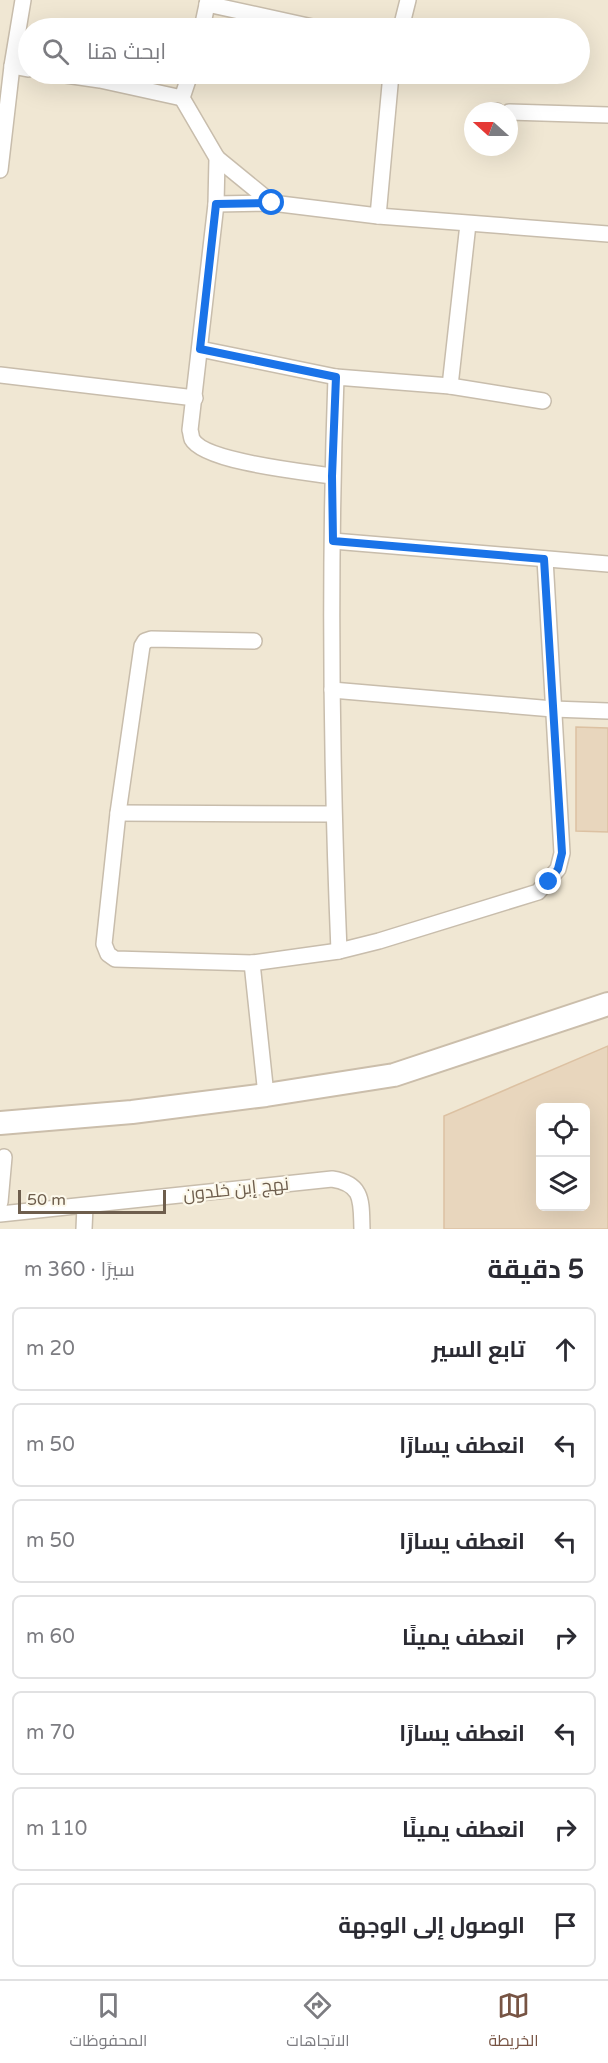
<!DOCTYPE html>
<html lang="ar">
<head>
<meta charset="utf-8">
<style>
	body { margin:0; font-family:"Varela Round",Cairo,sans-serif; background:#f7f7f7; color:#2b2b33; direction:rtl }
	.controls { position:absolute; right:18px; bottom:18px; display:grid; overflow:hidden; border-radius:9px; box-shadow:0 6px 24px #0002 }
	.controls button { width:54px; height:54px; display:grid; place-items:center; padding:0; border:0; border-bottom:2px solid #e1e1e2; background:#fff; color:#2b2b33; font:30px sans-serif }
	.compass { position:absolute; left:464px; top:102px; width:54px; height:54px; border-radius:50%; background:#fff; box-shadow:0 6px 24px #0002; rotate:291deg }
	.scale { position:absolute; left:18px; bottom:15px; width:148px; box-sizing:border-box; padding-left:6px; border:3px solid #6e5e4d; border-top:0; font-size:16px; line-height:21px; white-space:nowrap; color:#6e5e4d; -webkit-text-stroke:4px #fcf8ea; paint-order:stroke }
	.stop { position:absolute; width:18px; height:18px; margin:-14px; border:4px solid #1a73e8; border-radius:50%; background:#fff }
	.stop.end { background:#1a73e8; border-color:#fff; box-shadow:0 2px 6px #0008 }
	.list { margin:0; padding:0; list-style:none }
	h2 { display:flex; justify-content:space-between; align-items:center; height:78px; margin:0; padding:0 24px; font-size:26px }
	h2 small { font-size:20px; font-weight:400; color:#7c7c81 }
	.list li { display:grid; grid-template-columns:39px 1fr auto; gap:18px; align-items:center; box-sizing:border-box; height:84px; margin:0 12px 12px; padding:0 12px; border:2px solid #e1e1e2; border-radius:9px }
	.list b { display:block; font-size:22px; white-space:nowrap }
	.list em { font-size:20px; font-style:normal; color:#7c7c81 }
	.icon { flex:none; width:33px; height:33px; fill:none; stroke:currentColor; stroke-width:2; stroke-linecap:round; stroke-linejoin:round }
	.map { position:relative; flex:none; width:608px; height:1229px; overflow:hidden; direction:ltr }
	.search { position:absolute; background:#fff; box-shadow:0 6px 24px #0002; left:18px; right:18px; top:18px; height:66px; display:flex; align-items:center; gap:15px; box-sizing:border-box; padding:0 21px; border-radius:33px; color:#7c7c81; font-size:22px }
	.sheet { height:750px; background:#fff }
	nav { display:flex; justify-content:space-around; align-items:center; box-sizing:border-box; height:84px; border-top:2px solid #e1e1e2; background:#fff; font-size:16px; color:#7c7c81 }
	nav a { display:grid; justify-items:center; gap:3px }
	nav .on { color:#775444 }
	.map>svg:first-child { display:block }
	.residential { fill:#f0e7d3; fill-rule:evenodd }
	.building { fill:#e8d6bd; stroke:#dcc1a2; stroke-width:1.5; fill-rule:evenodd }
	.lines { fill:none; stroke-linecap:round; stroke-linejoin:round }
	.street-casing { stroke:#c8bdac; stroke-width:18 }
	.secondary-casing { stroke:#cbbeab; stroke-width:26 }
	.street { stroke:#fff; stroke-width:15 }
	.secondary { stroke:#fff; stroke-width:22 }
	.route { stroke:#1a73e8; stroke-width:8 }
	.labels { text-anchor:middle; dominant-baseline:central; stroke-width:4.5; stroke-linejoin:round; paint-order:stroke }
	.street-label { font-size:18px; fill:#6e5e4d; stroke:#fcf8ea }
</style>
</head>
<body>
<div class="map">
<svg width="608" height="1229" viewBox="0 0 608 1229">
	<rect width="100%" height="100%" fill="#f9f4e4"/>
	<path class="residential" d="M 0,0 L 608,0 L 608,1229 L 0,1229 ZM 28,28 L 580,28 L 580,74 L 28,74 ZM 473,111 L 509,111 L 509,147 L 473,147 ZM 540,1108 L 586,1108 L 586,1206 L 540,1206 Z"/>
	<g class="building">
		<path d="M 576,727 L 608,728 L 608,832 L 576,831 Z"/>
		<path d="M 608,1046 L 608,1229 L 444,1229 L 444,1116 ZM 540,1108 L 586,1108 L 586,1206 L 540,1206 Z"/>
	</g>
	<g class="lines">
		<defs>
			<g id="street">
				<path d="M 207,4 L 317,28"/>
				<path d="M 202,28 L 208,0"/>
				<path d="M 401,28 L 408,0"/>
				<path d="M 12,66 L 28,69"/>
				<path d="M 59,74 L 100,80 L 182,98"/>
				<path d="M 190,74 L 182,98 L 217,158 L 216,204 L 190,430 C 191,433 191,436 192,439 C 204,462 306,472 332,476"/>
				<path d="M 495,111 L 497,111"/>
				<path d="M 509,112 L 608,115"/>
				<path d="M 217,158 L 272,203"/>
				<path d="M 0,170 L 12,66 L 23,0"/>
				<path d="M 216,204 L 272,203 L 378,216 L 608,234"/>
				<path d="M 378,216 L 391,74"/>
				<path d="M 200,349 L 336,377"/>
				<path d="M 0,375 L 195,398"/>
				<path d="M 450,386 L 468,224"/>
				<path d="M 333,541 L 608,564"/>
				<path d="M 254,641 L 151,639 L 145,641 L 142,646 L 118,813 L 104,944 L 108,954 L 115,959 L 252,963 L 339,951 L 379,941 L 538,892 L 558,869 L 562,853 L 545,559"/>
				<path d="M 332,690 L 553,709 L 608,711"/>
				<path d="M 118,813 L 333,814"/>
				<path d="M 339,951 C 331,760 329,568 336,377 L 450,386 L 543,401"/>
				<path d="M 252,963 L 266,1095"/>
				<path d="M 0,1202 L 4,1157"/>
				<path d="M 0,1214 L 332,1179 C 364,1184 361,1202 362,1229"/>
				<path d="M 84,1229 L 85,1206"/>
			</g>
			<path id="secondary" d="M 0,1123 L 132,1112 L 266,1095 L 394,1075 L 608,1004"/>
		</defs>
		<use href="#street" class="street-casing"/>
		<use href="#secondary" class="secondary-casing"/>
		<use href="#street" class="street"/>
		<use href="#secondary" class="secondary"/>
	</g>
	<g class="lines">
		<path class="route" d="M 272,203 L 216,204 L 200,349 L 336,377 L 332,476 L 333,541 L 544,559 L 562,853 L 558,869 L 549,882"/>
	</g>
	<g class="labels">
		<g class="street-label">
			<text transform="translate(236 1189) rotate(-6)">نهج إبن خلدون</text>
		</g>
	</g>
</svg>
<div class="controls">
<button><svg class="icon" aria-label="locate" viewBox="0 0 24 24"><circle cx="12" cy="12" r="6"/><path d="M12 2v4M12 18v4M2 12h4M18 12h4"/></svg></button>
<button><svg class="icon" aria-label="layers" viewBox="0 0 24 24"><path d="M12 4l9 5-9 5-9-5zM3 14l9 5 9-5"/></svg></button>
</div>
<svg class="compass" viewBox="-18 -18 36 36"><path d="M0-13l5 13h-10z" fill="#e53935"/><path d="M0 13l5-13h-10z" fill="#7c7c81"/></svg>
<div class="scale">50 m</div>
<div class="stop" style="left:272px;top:203px"></div>
<div class="stop end" style="left:549px;top:882px"></div>
<div class="search"><svg class="icon" aria-label="search" viewBox="0 0 24 24"><circle cx="10" cy="10" r="6"/><path d="M15 15l6 6"/></svg>ابحث هنا</div>
</div>
<section class="sheet">
<h2>5 دقيقة<small>سيرًا · 360 m</small></h2>
<ul class="list">
<li><svg class="icon" aria-label="ahead" viewBox="0 0 24 24"><path d="M12 20V5M6 11l6-6 6 6"/></svg><div><b>تابع السير</b></div><em>20 m</em></li>
<li><svg class="icon" aria-label="left" viewBox="0 0 24 24"><path d="M17 20v-9H6M10 6l-5 5 5 5"/></svg><div><b>انعطف يسارًا</b></div><em>50 m</em></li>
<li><svg class="icon" aria-label="left" viewBox="0 0 24 24"><path d="M17 20v-9H6M10 6l-5 5 5 5"/></svg><div><b>انعطف يسارًا</b></div><em>50 m</em></li>
<li><svg class="icon" aria-label="right" viewBox="0 0 24 24"><path d="M7 20v-9h11M14 6l5 5-5 5"/></svg><div><b>انعطف يمينًا</b></div><em>60 m</em></li>
<li><svg class="icon" aria-label="left" viewBox="0 0 24 24"><path d="M17 20v-9H6M10 6l-5 5 5 5"/></svg><div><b>انعطف يسارًا</b></div><em>70 m</em></li>
<li><svg class="icon" aria-label="right" viewBox="0 0 24 24"><path d="M7 20v-9h11M14 6l5 5-5 5"/></svg><div><b>انعطف يمينًا</b></div><em>110 m</em></li>
<li><svg class="icon" aria-label="arrive" viewBox="0 0 24 24"><path d="M6 21V4h12l-3 4 3 4H6"/></svg><div><b>الوصول إلى الوجهة</b></div></li>
</ul>
</section>
<nav>
<a class="on"><svg class="icon" aria-label="map" viewBox="0 0 24 24"><path d="M3 6l6-2 6 2 6-2v14l-6 2-6-2-6 2zM9 4v14M15 6v14"/></svg>الخريطة</a>
<a><svg class="icon" aria-label="directions" viewBox="0 0 24 24"><path d="M12 3l9 9-9 9-9-9zM9 14v-3h6M13 9l2 2-2 2"/></svg>الاتجاهات</a>
<a><svg class="icon" aria-label="saved" viewBox="0 0 24 24"><path d="M7 4h10v16l-5-4-5 4z"/></svg>المحفوظات</a>
</nav>
</body>
</html>
